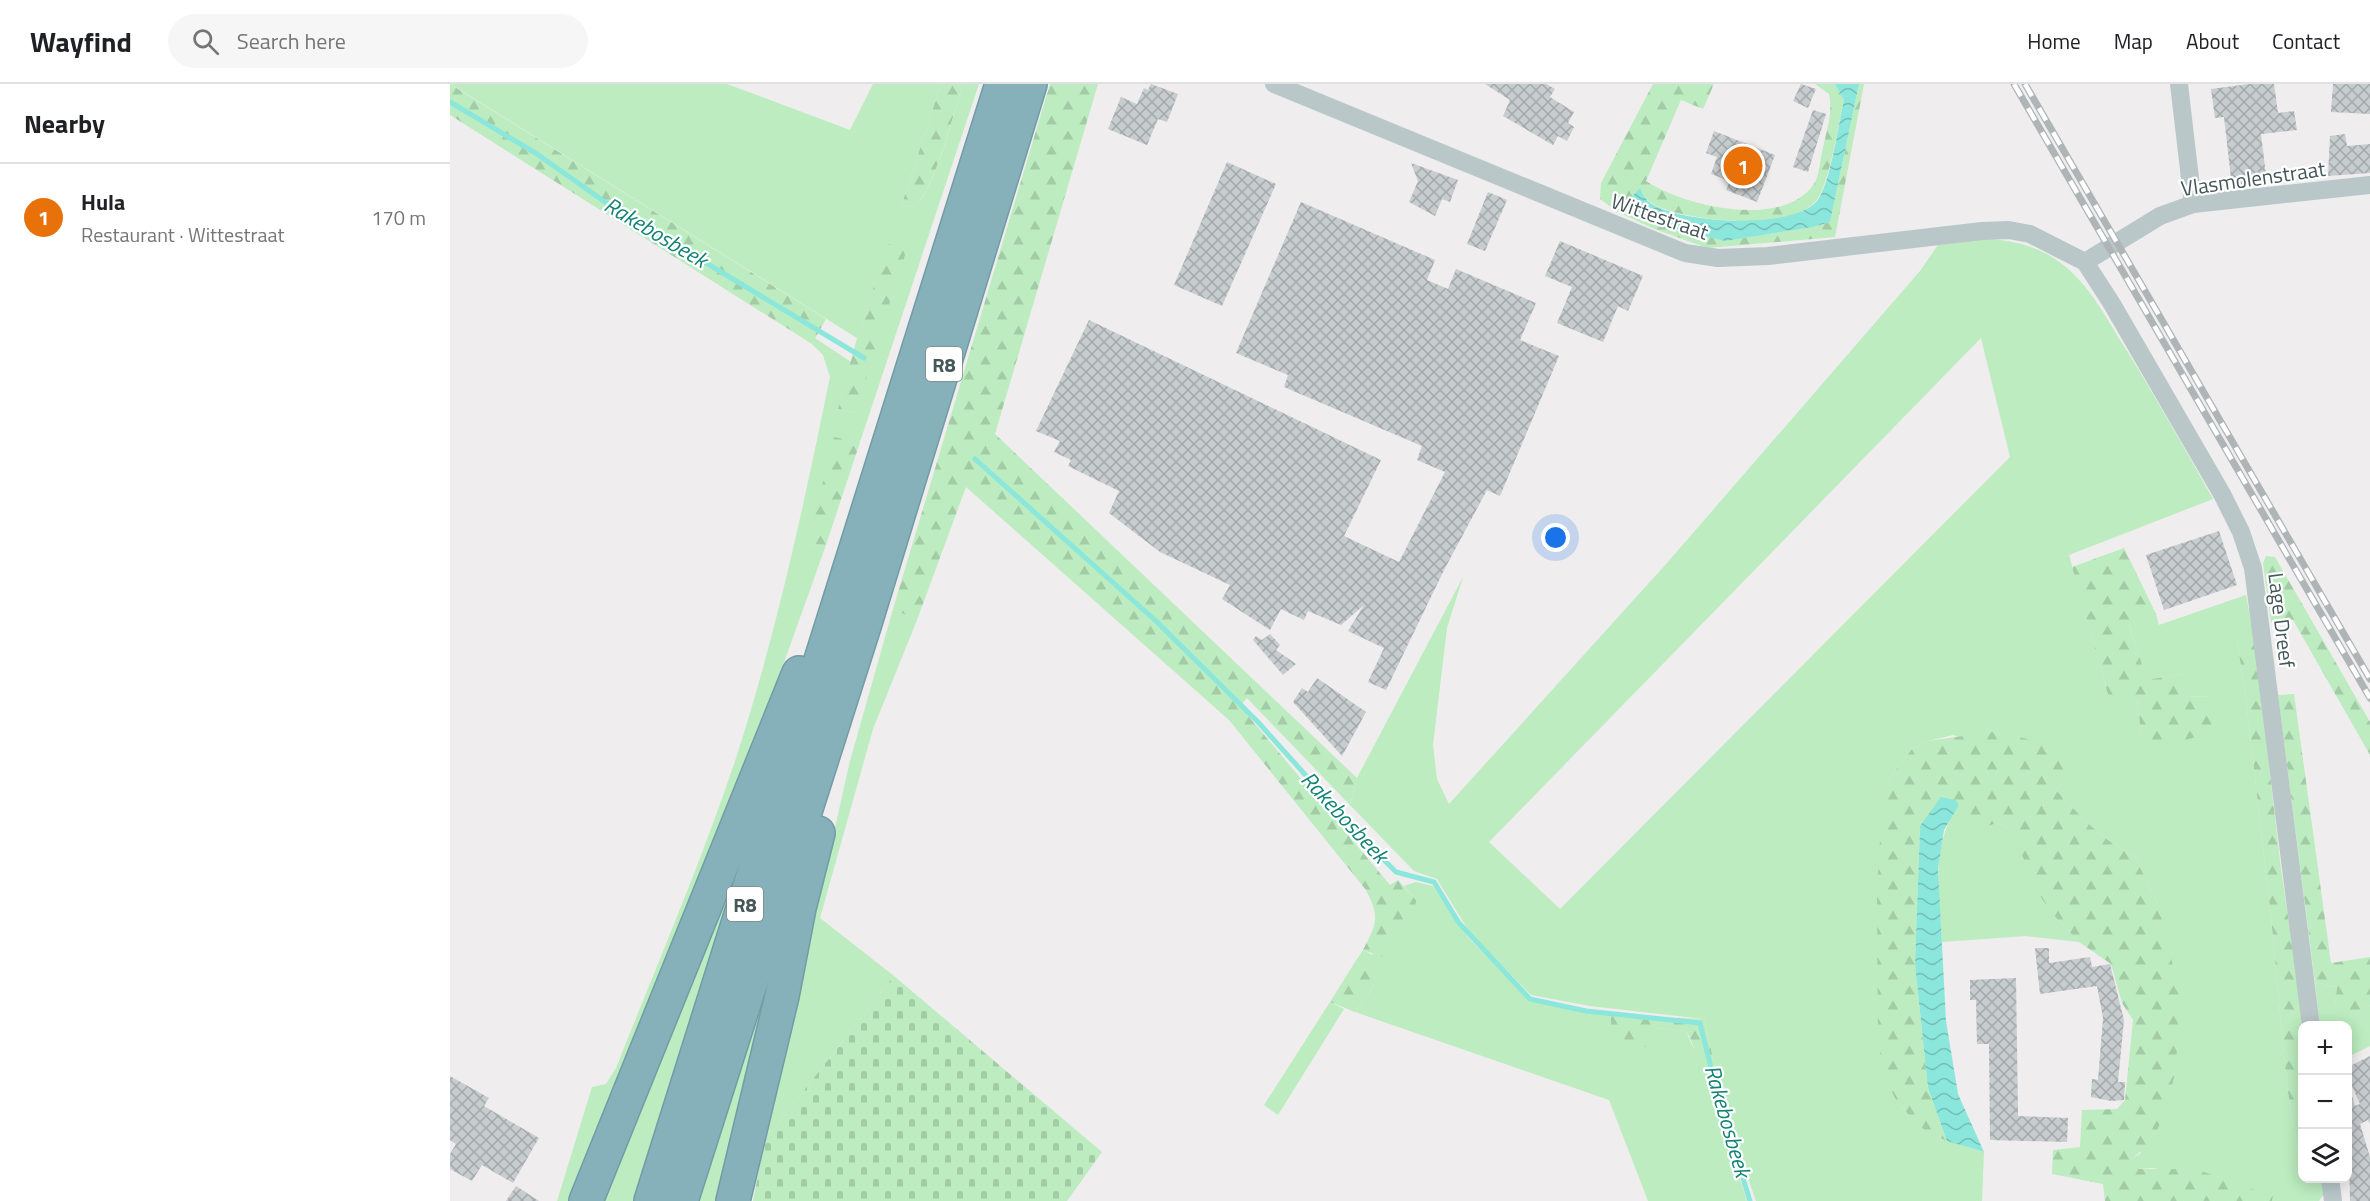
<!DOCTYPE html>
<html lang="en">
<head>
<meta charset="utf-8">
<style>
	body { margin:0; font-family:"Titillium Web",sans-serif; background:#f6f6f6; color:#202124 }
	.controls { position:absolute; right:18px; bottom:18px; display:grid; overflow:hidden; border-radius:12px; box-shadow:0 3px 15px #0003 }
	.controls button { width:54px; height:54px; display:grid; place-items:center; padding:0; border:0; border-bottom:2px solid #e0e0e0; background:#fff; color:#202124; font:30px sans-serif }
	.you { position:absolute; left:1106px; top:454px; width:21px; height:21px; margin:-15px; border:4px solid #fff; border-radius:50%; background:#1a73e8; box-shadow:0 0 0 9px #1a73e833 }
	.badge { display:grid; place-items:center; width:39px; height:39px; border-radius:50%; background:#206074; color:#fff; font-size:20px; font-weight:700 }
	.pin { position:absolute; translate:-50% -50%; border:3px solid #fff; box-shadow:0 2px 6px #0006 }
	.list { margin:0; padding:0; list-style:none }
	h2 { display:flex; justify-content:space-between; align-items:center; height:78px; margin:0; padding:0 24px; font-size:26px }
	h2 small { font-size:20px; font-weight:400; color:#757577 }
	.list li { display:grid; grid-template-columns:39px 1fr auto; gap:18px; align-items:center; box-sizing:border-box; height:108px; padding:0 24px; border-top:2px solid #e0e0e0 }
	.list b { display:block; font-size:22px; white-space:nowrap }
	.list p { margin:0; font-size:20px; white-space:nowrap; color:#757577 }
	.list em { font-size:20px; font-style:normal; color:#757577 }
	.icon { flex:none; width:33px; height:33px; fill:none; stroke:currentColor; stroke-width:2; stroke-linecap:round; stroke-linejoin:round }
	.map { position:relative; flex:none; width:1920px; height:1117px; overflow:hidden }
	header { display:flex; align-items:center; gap:36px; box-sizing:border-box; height:84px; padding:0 30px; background:#fff; border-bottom:2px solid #e0e0e0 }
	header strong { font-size:28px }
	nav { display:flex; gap:33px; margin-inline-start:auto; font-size:21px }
	.search { width:420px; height:54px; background:#f6f6f6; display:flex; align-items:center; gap:15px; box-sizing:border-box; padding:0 21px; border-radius:33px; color:#757577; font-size:22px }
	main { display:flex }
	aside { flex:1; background:#fff }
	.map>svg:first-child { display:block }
	.green { fill:#bcecbf; fill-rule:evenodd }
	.forest { fill:url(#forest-firs) }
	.cemetery { fill:url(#cemetery-stones) }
	.water { fill:url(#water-waves) }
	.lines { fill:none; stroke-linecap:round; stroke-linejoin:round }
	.stream { stroke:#8be7db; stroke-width:5 }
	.building { fill:url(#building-cross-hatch) }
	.motorway-casing { stroke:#729ca5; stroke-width:36 }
	.minor { stroke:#b9c7c9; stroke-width:18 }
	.motorway { stroke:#86b1ba; stroke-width:33 }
	.rail-casing { stroke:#afb5b7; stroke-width:7 }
	.rail { stroke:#fff; stroke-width:4.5; stroke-dasharray:14; stroke-linecap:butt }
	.labels { text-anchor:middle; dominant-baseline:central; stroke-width:4.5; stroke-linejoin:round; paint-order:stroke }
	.shield { fill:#fff; stroke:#7e898b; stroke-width:1.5 }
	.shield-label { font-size:20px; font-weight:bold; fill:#465759 }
	.street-label { font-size:21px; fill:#465759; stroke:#fff }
	.water-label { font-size:22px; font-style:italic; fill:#138374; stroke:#fff }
</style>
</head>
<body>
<header>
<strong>Wayfind</strong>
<div class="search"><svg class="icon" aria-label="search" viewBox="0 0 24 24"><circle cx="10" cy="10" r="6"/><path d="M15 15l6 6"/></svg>Search here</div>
<nav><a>Home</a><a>Map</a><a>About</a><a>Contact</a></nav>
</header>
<main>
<aside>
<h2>Nearby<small></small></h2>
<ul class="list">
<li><span class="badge" style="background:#e8710a">1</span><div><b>Hula</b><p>Restaurant · Wittestraat</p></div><em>170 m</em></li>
</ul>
</aside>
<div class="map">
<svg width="1920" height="1117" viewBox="0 0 1920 1117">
	<defs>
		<pattern id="forest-firs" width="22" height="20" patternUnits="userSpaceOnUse" patternTransform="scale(1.5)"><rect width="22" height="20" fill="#bcecbf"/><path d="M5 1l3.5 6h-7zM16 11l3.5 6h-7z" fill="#a3cca6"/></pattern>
		<pattern id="cemetery-stones" width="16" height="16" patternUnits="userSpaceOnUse" patternTransform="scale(1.5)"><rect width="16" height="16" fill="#bcecbf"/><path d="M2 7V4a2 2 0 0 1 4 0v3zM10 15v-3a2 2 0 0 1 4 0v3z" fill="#a3cca6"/></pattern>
		<pattern id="water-waves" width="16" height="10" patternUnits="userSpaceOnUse" patternTransform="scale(1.5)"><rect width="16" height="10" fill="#8be7db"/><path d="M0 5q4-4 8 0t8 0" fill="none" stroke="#73beb5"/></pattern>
		<pattern id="building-cross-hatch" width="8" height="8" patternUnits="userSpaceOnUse" patternTransform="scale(1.5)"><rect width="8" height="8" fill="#c7ccce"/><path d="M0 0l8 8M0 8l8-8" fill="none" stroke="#a3a8aa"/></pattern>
	</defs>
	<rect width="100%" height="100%" fill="#efedee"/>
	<g class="green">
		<path d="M 1,0 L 277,0 L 400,46 L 423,0 L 491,0 L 451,123 C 460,123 466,122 472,114 C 488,91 504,29 513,0 L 529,0 L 410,358 L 384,354 L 359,460 L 376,461 L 288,707 L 126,1117 L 107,1117 L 142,1003 L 156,1000 L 166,984 C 207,880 252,777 287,671 C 327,547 354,420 380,293 L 373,271 L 362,260 L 365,254 L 401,278 L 388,325 L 405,329 L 438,161 L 407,254 Z"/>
		<path d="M 1534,155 C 1562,156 1589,162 1612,180 C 1638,200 1653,228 1670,256 C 1703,308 1733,362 1763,415 L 1619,471 L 1659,614 L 1687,614 L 1691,651 L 1764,612 L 1734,613 L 1731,590 L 1697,597 L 1679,540 L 1706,530 L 1709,541 L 1796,511 L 1804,554 L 1787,558 L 1795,607 L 1821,833 L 1837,1002 L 1847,1065 L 1852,1078 L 1852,1094 L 1873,1095 L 1873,1111 L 1869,1117 L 1822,1117 L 1823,1112 L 1703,1084 L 1687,1085 L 1677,1078 L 1691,1069 L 1708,820 L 1684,771 C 1653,758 1629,730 1606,706 L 1621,691 L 1503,651 L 1478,657 L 1462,665 L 1433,703 L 1428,958 C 1444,1031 1463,1048 1534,1068 L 1532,1117 L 1306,1117 L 1277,1035 L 1254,935 L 1140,922 L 1081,911 L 1020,849 L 987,795 L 964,787 L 900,721 L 907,694 L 1013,493 L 997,544 L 983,661 L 987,695 L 999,720 L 1217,479 L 1470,187 L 1488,161 ZM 1531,254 L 1560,373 L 1110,825 L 1039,758 Z"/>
		<path d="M 443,525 L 467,536 L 423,645 L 370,834 L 444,892 L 315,1056 L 400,677 Z"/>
		<path d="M 318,693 L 184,1117 L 144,1117 Z"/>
		<path d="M 1509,721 L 1520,740 L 1547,739 L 1560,745 L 1608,836 L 1629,858 L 1576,852 L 1492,858 C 1489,811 1480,761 1509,721 Z"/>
		<path d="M 353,776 L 273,1117 L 246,1117 Z"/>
		<path d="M 966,798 L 983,802 L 1017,852 L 1079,916 L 1161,931 L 1161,943 L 1203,948 L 1207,944 L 1236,947 L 1262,1007 L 1297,1117 L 1198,1117 L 1159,1016 L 905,928 C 922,905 938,896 905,878 L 913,866 L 922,871 L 966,816 L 954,802 Z"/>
		<path d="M 1865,898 L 1887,903 L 1885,921 L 1904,931 L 1920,921 L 1920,962 L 1898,973 L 1898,942 L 1870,941 Z"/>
		<path d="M 880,918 L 894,925 L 828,1031 L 814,1021 Z"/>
	</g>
	<g class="forest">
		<path d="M 0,0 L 376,235 L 362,260 L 0,31 Z"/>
		<path d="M 491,0 L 513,0 C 504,28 487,94 471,115 C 466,122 459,123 451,123 Z"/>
		<path d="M 600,0 L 648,0 L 545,350 L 907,694 L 900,721 L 797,614 L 790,622 L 940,801 L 948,796 L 966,816 L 965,827 L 935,874 L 913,866 C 927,839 930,834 916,806 L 779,636 L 516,403 L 467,536 L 443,525 Z"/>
		<path d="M 1203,0 L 1264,0 L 1253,25 L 1231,16 L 1196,97 C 1233,122 1333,146 1364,100 C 1370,91 1370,74 1373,64 C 1377,45 1383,29 1379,10 L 1365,0 L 1385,0 L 1394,16 C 1389,37 1379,104 1365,118 C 1358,125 1343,133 1333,135 C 1302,141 1227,135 1201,119 C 1196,116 1193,109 1190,105 L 1180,116 L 1274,157 L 1363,143 L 1380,138 L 1409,0 L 1414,0 L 1385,153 L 1257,164 L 1202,144 L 1168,128 L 1150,115 L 1151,99 Z"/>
		<path d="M 438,160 L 453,163 L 455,171 L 405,329 L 388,325 L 407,254 Z"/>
		<path d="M 384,353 L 410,358 L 376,461 L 358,460 Z"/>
		<path d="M 1674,464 L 1706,530 L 1679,541 L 1697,596 L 1732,590 L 1735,613 L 1765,612 L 1766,648 L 1716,661 L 1691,651 L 1687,614 L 1659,614 L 1622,483 Z"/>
		<path d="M 1816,472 L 1825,473 L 1920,638 L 1920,671 L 1843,536 L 1821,538 L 1813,479 Z"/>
		<path d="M 1804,554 L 1831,785 L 1851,921 L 1852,1078 L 1847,1065 L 1837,1002 L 1821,833 L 1795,607 L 1787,557 Z"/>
		<path d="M 1844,610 L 1881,879 L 1920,873 L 1920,921 L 1904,931 L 1890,931 L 1885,921 L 1887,903 L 1865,898 L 1828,611 Z"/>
		<path d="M 1549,647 L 1594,660 L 1621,676 L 1621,691 L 1606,706 C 1629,730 1653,758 1684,771 L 1708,820 L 1729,907 L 1726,987 L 1712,1035 L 1702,1058 L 1678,1078 L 1688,1085 L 1745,1085 L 1823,1112 L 1822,1117 L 1655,1117 L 1653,1100 L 1602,1090 L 1603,1066 L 1630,1063 L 1632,1026 L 1667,1025 L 1675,1016 L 1683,936 L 1672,919 L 1661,880 L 1629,858 L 1608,836 L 1592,815 L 1560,745 L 1547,739 L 1528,745 L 1520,741 L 1506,716 L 1470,742 L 1465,880 L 1478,1004 L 1497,1057 L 1477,1048 L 1461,1034 L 1445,1014 L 1435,994 L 1428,958 L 1427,808 L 1433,703 L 1462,665 L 1478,657 Z"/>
		<path d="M 905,878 C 938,896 922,905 905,928 L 880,918 Z"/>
		<path d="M 1161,931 L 1254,935 L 1277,1035 L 1272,1038 C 1266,1020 1259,1005 1251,988 C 1245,974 1245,960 1236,947 L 1207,944 C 1203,949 1204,953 1201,957 C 1191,975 1169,951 1161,943 Z"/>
	</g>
	<path class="cemetery" d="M 444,892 L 652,1068 L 617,1117 L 303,1117 L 315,1056 Z"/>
	<g class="water">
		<path d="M 1385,0 L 1409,0 L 1380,138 L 1363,143 L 1275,157 L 1214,143 L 1193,132 L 1179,116 L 1190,104 C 1192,109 1196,116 1200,119 C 1230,139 1341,147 1367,117 C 1380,101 1389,38 1394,16 Z"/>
		<path d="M 1491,713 L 1506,716 L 1509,721 L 1494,746 L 1488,785 L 1496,937 L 1508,1010 L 1534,1068 L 1497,1057 L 1478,1004 L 1465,880 L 1470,742 Z"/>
	</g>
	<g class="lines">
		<g class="stream">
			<path d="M 0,18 L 87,70 L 155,118 L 414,274"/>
			<path d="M 525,375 L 706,537 L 808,638 L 911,753 L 946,788 L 984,798 L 1009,839 L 1080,915 L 1136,927 L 1250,939 L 1270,1020 L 1300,1117"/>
		</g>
	</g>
	<g class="building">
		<path d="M 701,0 L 728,10 L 717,38 L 708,35 L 697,61 L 658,45 L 671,13 L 687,20 L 694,4 L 698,6 Z"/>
		<path d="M 1035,0 L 1096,0 L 1105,5 L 1100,13 L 1124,28 L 1118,39 L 1124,43 L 1117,57 L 1108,52 L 1103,61 L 1053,32 L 1060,16 Z"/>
		<path d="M 1351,0 L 1366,5 L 1358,24 L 1343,17 Z"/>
		<path d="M 1799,0 L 1824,0 L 1828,29 L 1844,27 L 1847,46 L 1811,50 L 1817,99 L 1782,103 L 1774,33 L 1765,34 L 1761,5 Z"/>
		<path d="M 1883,0 L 1920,0 L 1920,30 L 1881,28 Z"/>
		<path d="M 1363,26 L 1376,30 L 1358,88 L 1343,83 Z"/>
		<path d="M 1264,47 L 1325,71 L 1307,118 L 1276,106 L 1280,97 L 1261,90 L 1267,73 L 1256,69 Z"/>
		<path d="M 1895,50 L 1897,62 L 1920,60 L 1920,89 L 1878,92 L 1880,52 Z"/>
		<path d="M 777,78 L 826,100 L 772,222 L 724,201 Z"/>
		<path d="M 961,79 L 1008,96 L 1000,118 L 992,115 L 985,132 L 959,118 L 968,97 Z"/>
		<path d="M 1038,108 L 1057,116 L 1035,167 L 1017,160 Z"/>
		<path d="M 851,118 L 985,176 L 977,196 L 998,205 L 1006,185 L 1086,219 L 1070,256 L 1109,272 L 1050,412 L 1037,406 L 994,486 L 936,606 L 918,598 L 934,564 L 898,547 L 914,521 L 891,541 L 858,527 L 854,536 L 831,525 L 820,546 L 772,515 L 780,501 L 710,468 L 659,429 L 669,407 L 618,382 L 621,376 L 604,368 L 610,357 L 586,347 L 639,236 L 931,376 L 894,452 L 949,478 L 995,388 L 967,376 L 972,362 L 834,303 L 838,291 L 786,269 Z"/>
		<path d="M 1110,157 L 1193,192 L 1178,227 L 1168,222 L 1153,258 L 1107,239 L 1122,203 L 1095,192 Z"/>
		<path d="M 1769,447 L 1787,501 L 1714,526 L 1696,471 Z"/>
		<path d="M 820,550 L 830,561 L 826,566 L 846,580 L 833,591 L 803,556 L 806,552 L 812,556 Z"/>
		<path d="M 867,594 L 916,628 L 892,672 L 843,618 L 852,604 L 858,608 Z"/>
		<path d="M 1585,864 L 1599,864 L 1599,879 L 1640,873 L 1642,883 L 1660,880 L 1674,936 L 1668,998 L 1675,998 L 1674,1016 L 1661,1017 L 1641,1013 L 1642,995 L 1648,996 L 1653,934 L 1647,902 L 1590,910 Z"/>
		<path d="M 1566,894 L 1568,1032 L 1618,1034 L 1617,1058 L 1540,1056 L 1539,960 L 1527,960 L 1526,916 L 1520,916 L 1520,896 Z"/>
		<path d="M 1920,972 L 1920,1040 L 1918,1036 L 1910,1040 L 1920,1073 L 1920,1117 L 1900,1117 L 1898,1010 L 1901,1009 L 1905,1022 L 1910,1020 L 1898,993 L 1898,983 Z"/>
		<path d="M 0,992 L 39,1014 L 34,1022 L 89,1054 L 63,1099 L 32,1081 L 22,1097 L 0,1085 L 0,1070 L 6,1060 L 0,1056 Z"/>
		<path d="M 66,1102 L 89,1117 L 56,1117 Z"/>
	</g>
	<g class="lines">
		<defs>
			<g id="motorway">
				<path d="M 136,1117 L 349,589"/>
				<path d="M 201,1117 L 552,0"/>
				<path d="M 231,1117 L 415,539 L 580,0"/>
				<path d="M 283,1117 L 332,912 L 349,824 L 368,749"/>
			</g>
		</defs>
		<use href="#motorway" class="motorway-casing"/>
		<g class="minor">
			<path d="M 824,0 L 1235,169 L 1268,174 L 1318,172 L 1532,147 L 1559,146 L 1580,150 L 1635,178 L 1662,220 L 1772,410 L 1791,448 L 1803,484 L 1861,942"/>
			<path d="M 1729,0 L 1743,120"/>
			<path d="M 1635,178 L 1710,132 L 1743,120 L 1920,101"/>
			<path d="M 1880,1094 L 1883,1117"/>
		</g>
		<use href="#motorway" class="motorway"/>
		<defs>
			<g id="rail">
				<path d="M 1564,0 L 1920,614"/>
				<path d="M 1575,0 L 1920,595"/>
			</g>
		</defs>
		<use href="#rail" class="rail-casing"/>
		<use href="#rail" class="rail"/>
	</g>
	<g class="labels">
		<g class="shield">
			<rect x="476" y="263" width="36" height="34" rx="4.5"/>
			<rect x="277" y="803" width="36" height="34" rx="4.5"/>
		</g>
		<g class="shield-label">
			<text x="494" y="280">R8</text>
			<text x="295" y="820">R8</text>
		</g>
		<g class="street-label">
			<text transform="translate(1803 94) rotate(-8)">Vlasmolenstraat</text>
			<text transform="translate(1210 132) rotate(19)">Wittestraat</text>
			<text transform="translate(1832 536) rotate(83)">Lage Dreef</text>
		</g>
		<g class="water-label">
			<text transform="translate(206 148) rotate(31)">Rakebosbeek</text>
			<text transform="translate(895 733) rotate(47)">Rakebosbeek</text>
			<text transform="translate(1278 1037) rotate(74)">Rakebosbeek</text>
		</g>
	</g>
</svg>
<div class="controls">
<button>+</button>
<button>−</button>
<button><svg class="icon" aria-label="layers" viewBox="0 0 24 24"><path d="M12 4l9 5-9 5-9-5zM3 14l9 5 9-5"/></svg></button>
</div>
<div class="you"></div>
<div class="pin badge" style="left:1293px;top:82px;background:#e8710a">1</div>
</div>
</main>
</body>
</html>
